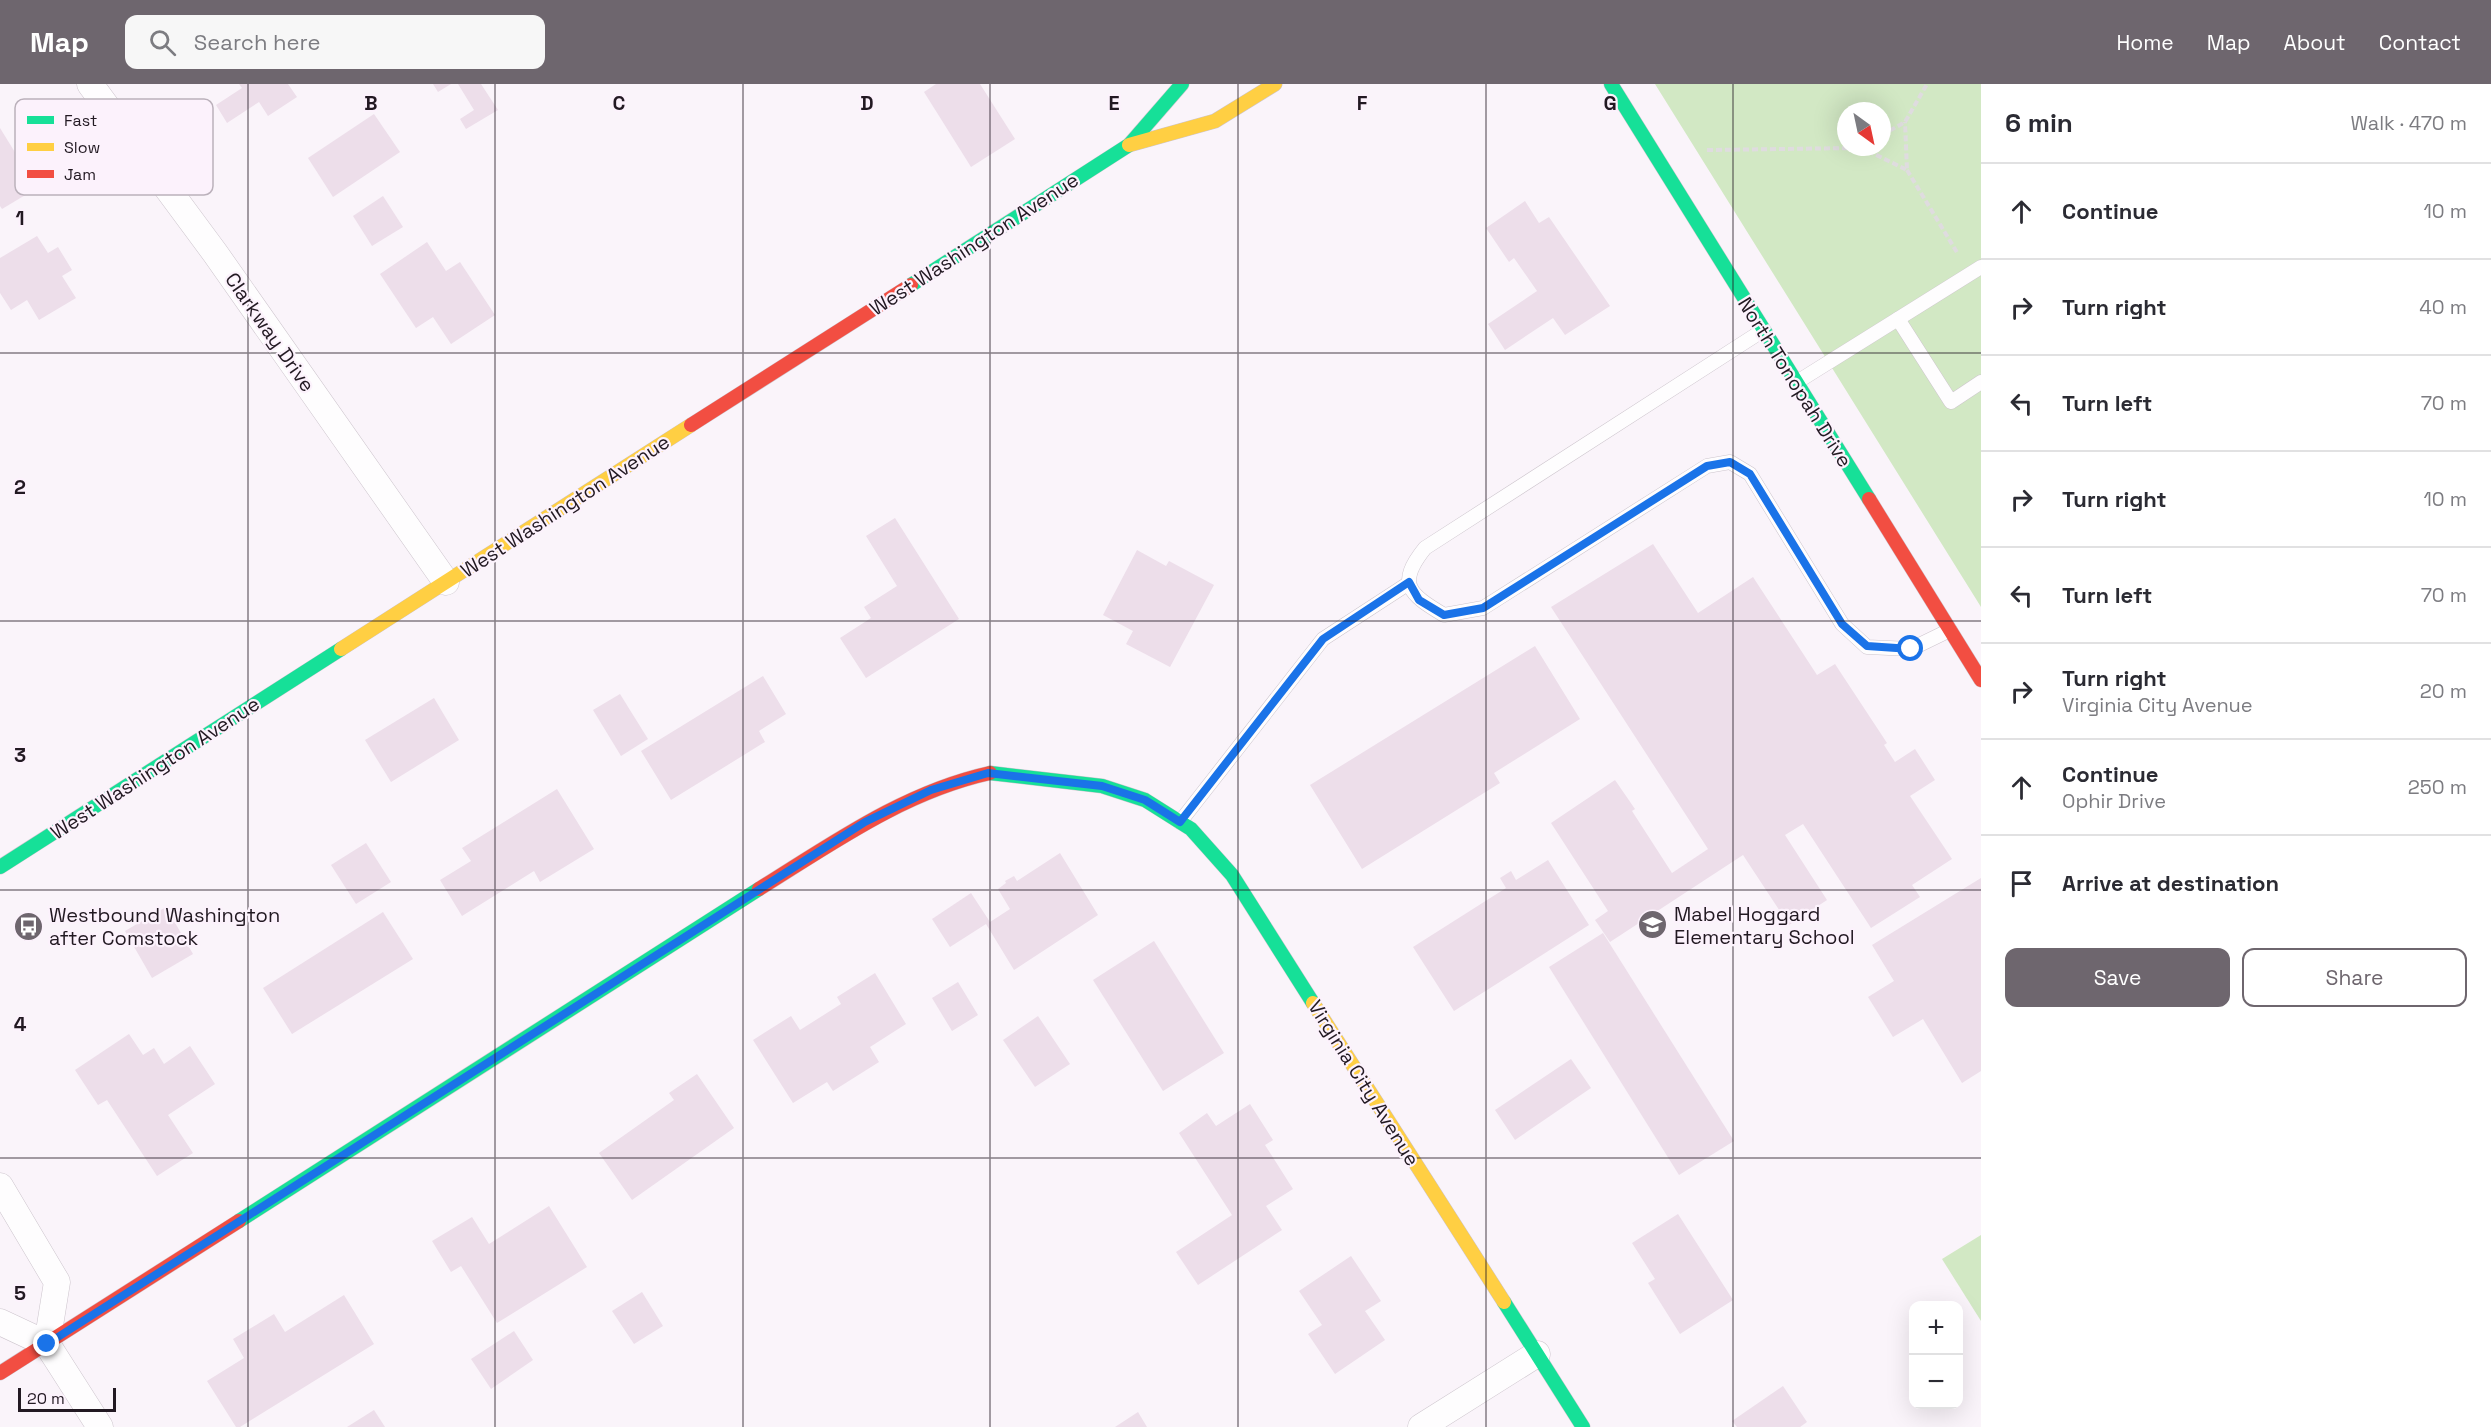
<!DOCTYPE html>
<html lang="en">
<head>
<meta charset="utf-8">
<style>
	body { margin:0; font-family:"Space Grotesk",sans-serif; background:#f7f7f7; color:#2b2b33 }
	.controls { position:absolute; right:18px; bottom:18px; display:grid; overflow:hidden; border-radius:12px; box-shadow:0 6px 24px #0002 }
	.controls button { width:54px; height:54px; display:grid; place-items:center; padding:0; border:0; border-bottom:2px solid #e1e1e2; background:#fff; color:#2b2b33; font:30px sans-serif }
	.compass { position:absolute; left:1837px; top:18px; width:54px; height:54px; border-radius:50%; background:#fff; box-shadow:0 6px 24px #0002; rotate:147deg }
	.scale { position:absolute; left:18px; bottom:15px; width:98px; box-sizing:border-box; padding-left:6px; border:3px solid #221922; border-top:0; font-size:16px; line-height:21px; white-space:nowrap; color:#221922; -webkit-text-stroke:4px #fcf2fc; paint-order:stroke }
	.stop { position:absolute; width:18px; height:18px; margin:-14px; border:4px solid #1a73e8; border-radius:50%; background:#fff }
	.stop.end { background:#1a73e8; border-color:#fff; box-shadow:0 2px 6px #0008 }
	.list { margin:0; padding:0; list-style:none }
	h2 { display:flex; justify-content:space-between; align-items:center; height:78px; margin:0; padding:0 24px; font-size:26px }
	h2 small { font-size:20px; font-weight:400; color:#7c7c81 }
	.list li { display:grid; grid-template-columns:39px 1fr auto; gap:18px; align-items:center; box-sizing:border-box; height:96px; padding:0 24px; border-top:2px solid #e1e1e2 }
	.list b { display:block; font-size:22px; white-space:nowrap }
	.list p { margin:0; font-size:20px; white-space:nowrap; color:#7c7c81 }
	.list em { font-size:20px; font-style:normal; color:#7c7c81 }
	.actions { display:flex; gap:12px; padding:18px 24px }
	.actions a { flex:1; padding:14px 0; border:2px solid #6e666e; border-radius:12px; text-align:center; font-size:21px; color:#6e666e }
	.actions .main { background:#6e666e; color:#fff }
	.icon { flex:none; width:33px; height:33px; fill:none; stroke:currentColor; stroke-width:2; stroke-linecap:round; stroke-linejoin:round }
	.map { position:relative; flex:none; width:1981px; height:1343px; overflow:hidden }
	header { display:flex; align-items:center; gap:36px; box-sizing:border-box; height:84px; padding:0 30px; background:#6e666e; color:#fff }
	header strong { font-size:28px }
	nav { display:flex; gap:33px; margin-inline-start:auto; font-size:21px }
	.search { width:420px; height:54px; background:#f7f7f7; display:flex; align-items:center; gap:15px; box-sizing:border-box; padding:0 21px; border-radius:12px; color:#7c7c81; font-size:22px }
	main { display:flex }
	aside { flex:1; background:#fff }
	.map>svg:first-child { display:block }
	.green { fill:#d2e8c4; fill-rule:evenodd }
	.building { fill:#eddeea }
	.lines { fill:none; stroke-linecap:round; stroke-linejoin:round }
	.lane-casing { stroke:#cdc5cd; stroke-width:15 }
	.street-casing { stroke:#cdc5cd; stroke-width:27 }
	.fast-casing { stroke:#cdc5cd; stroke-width:15 }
	.slow-casing { stroke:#cdc5cd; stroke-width:15 }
	.jam-casing { stroke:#cdc5cd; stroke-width:15 }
	.path { stroke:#dfdcdf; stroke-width:4; stroke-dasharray:6 3; stroke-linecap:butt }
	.lane { stroke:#fefdfe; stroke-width:14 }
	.street { stroke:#fefdfe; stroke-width:26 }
	.fast { stroke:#16e098; stroke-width:14 }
	.slow { stroke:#ffcf43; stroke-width:14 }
	.jam { stroke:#f24e42; stroke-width:14 }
	.route { stroke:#1a73e8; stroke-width:8 }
	.grid { fill:none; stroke:#221922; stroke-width:1.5; stroke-opacity:0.55 }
	.labels { text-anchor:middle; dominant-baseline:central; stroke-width:4.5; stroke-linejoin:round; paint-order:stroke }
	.street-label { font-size:20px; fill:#221922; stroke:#fcf2fc }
	.poi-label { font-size:20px; fill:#221922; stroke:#fcf2fc; text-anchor:start }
	.key { fill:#fcf2fc; stroke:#bbb1bb; stroke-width:1.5 }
	.key-label { font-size:16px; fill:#221922 }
	.grid-label { font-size:20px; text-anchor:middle; font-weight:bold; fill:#221922; stroke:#fcf2fc; stroke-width:4.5; stroke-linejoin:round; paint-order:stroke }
</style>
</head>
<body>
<header>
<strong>Map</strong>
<div class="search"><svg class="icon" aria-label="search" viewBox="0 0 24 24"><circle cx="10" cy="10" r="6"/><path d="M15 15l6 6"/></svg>Search here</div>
<nav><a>Home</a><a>Map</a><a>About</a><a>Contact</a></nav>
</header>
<main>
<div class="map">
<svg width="1981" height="1343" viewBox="0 0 1981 1343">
	<rect width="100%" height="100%" fill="#faf4fa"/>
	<g class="green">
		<path d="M 1655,0 L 1981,0 L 1981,523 ZM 1846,27 L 1882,27 L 1882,63 L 1846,63 Z"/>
		<path d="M 1981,1151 L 1981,1237 L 1942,1175 Z"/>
	</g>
	<g class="building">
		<path d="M 239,0 L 288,0 L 297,13 L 268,32 L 259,18 L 227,39 L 216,21 L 242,4 Z"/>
		<path d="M 433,0 L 451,0 L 438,8 Z"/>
		<path d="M 458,0 L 481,0 L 498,26 L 466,45 L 460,35 L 474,26 Z"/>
		<path d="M 936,0 L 980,0 L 1015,55 L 971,83 L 924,8 Z"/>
		<path d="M 374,30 L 400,68 L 333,113 L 308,74 Z"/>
		<path d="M 0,44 L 37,104 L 2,125 L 0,122 Z"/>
		<path d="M 383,112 L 403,143 L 372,162 L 353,132 Z"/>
		<path d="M 1525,117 L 1539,139 L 1549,133 L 1610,222 L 1565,251 L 1553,234 L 1505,266 L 1488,240 L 1537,207 L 1514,174 L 1509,178 L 1486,144 Z"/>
		<path d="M 37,152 L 48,169 L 58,163 L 72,186 L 62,192 L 76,214 L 39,236 L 27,216 L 11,226 L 0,209 L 0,174 Z"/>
		<path d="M 427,158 L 446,187 L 460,178 L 495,231 L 451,260 L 433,233 L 416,244 L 380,190 Z"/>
		<path d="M 895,434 L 959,535 L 866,594 L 840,554 L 871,534 L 864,523 L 897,502 L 866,452 Z"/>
		<path d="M 1653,460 L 1698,529 L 1753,493 L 1817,591 L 1835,580 L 1887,659 L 1884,661 L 1895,678 L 1915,665 L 1935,696 L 1910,712 L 1952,775 L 1912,801 L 1920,813 L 1871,844 L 1803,740 L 1785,751 L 1827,816 L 1789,841 L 1743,771 L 1610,858 L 1595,836 L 1608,827 L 1551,739 L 1615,696 L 1635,725 L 1632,727 L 1672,789 L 1708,765 L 1551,523 Z"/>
		<path d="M 1137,466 L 1166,482 L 1169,477 L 1214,501 L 1170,583 L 1126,560 L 1133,547 L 1103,531 Z"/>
		<path d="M 1535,562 L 1580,635 L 1494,689 L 1500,699 L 1362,785 L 1310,701 Z"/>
		<path d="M 763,592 L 786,630 L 759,647 L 765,658 L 671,716 L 641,667 Z"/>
		<path d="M 620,610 L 648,655 L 621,672 L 593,626 Z"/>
		<path d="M 434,614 L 459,656 L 391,698 L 365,656 Z"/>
		<path d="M 557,705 L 594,765 L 540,798 L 534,787 L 462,832 L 440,796 L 471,777 L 462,764 Z"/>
		<path d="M 366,759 L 391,798 L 356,820 L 331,781 Z"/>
		<path d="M 1060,769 L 1098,831 L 1014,886 L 986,840 L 950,863 L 932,835 L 971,809 L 990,838 L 1010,825 L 998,805 L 1006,799 L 1005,797 L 1014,792 L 1017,797 Z"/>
		<path d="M 1548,776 L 1589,841 L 1454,927 L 1413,863 L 1506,804 L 1500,794 L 1511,787 L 1516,796 Z"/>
		<path d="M 1981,794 L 1981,987 L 1962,999 L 1923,935 L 1893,953 L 1868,913 L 1894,897 L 1872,861 Z"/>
		<path d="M 166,823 L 193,870 L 152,894 L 125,847 Z"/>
		<path d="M 383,828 L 413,875 L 292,950 L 263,904 Z"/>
		<path d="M 1603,849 L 1734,1057 L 1679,1091 L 1549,883 Z"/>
		<path d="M 1154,857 L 1224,969 L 1163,1007 L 1093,896 Z"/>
		<path d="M 875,889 L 906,940 L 870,963 L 879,978 L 833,1007 L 827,998 L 793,1019 L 753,956 L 791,932 L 800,946 L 841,920 L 837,913 Z"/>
		<path d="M 958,898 L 978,931 L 952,947 L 932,914 Z"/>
		<path d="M 1038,932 L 1070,980 L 1035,1003 L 1003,956 Z"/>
		<path d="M 129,950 L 143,971 L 154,964 L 164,980 L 190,962 L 215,1000 L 168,1031 L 193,1069 L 157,1092 L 107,1016 L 98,1021 L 75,986 Z"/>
		<path d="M 1571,975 L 1591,1004 L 1515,1056 L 1495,1026 Z"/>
		<path d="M 697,990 L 734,1044 L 632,1116 L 599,1069 L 674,1016 L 669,1009 Z"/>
		<path d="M 1250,1020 L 1273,1056 L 1265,1061 L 1293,1105 L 1266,1122 L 1282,1146 L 1198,1201 L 1176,1168 L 1232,1131 L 1179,1049 L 1207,1029 L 1216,1042 Z"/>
		<path d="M 549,1122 L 587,1183 L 497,1239 L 461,1182 L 451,1188 L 432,1157 L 472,1133 L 489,1160 Z"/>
		<path d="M 1678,1130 L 1733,1216 L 1680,1250 L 1648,1199 L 1655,1195 L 1632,1159 Z"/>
		<path d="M 1351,1172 L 1381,1217 L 1365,1227 L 1385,1256 L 1335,1290 L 1308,1250 L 1322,1241 L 1299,1207 Z"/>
		<path d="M 642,1208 L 663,1242 L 634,1260 L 612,1227 Z"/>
		<path d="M 344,1211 L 374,1260 L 240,1343 L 236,1343 L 207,1297 L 244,1274 L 233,1255 L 274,1230 L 285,1248 Z"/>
		<path d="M 514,1247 L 533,1276 L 491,1305 L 471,1275 Z"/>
		<path d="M 1783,1302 L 1807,1338 L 1800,1343 L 1737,1343 L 1732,1337 Z"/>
		<path d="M 374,1326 L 385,1343 L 347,1343 Z"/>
		<path d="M 1138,1328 L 1147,1343 L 1115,1343 Z"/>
	</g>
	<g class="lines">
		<defs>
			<g id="lane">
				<path d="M 1898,235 L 1951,318 L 1981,298"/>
				<path d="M 1762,247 L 1425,464 C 1396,500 1409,510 1444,531 L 1483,524 L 1707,382 L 1730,378 L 1750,390 L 1842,540 L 1867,563 L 1911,565 L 1950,546"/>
				<path d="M 1797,298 L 1981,183"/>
				<path d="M 1180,738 L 1323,555 L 1409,499"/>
			</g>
			<g id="street">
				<path d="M 90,0 L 215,169 L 446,498"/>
				<path d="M 0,1102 L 57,1198 L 47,1260"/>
				<path d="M 0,1238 L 47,1260 L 100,1343"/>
				<path d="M 1421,1343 L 1537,1270"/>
			</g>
			<g id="fast">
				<path d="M 1611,0 L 1869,415"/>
				<path d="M 911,201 L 1129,61 L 1182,0"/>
				<path d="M 990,689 L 1102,702 L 1145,716 L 1191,745 L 1232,791 L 1313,919"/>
				<path d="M 0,783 L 341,565"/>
				<path d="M 239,1137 L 759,805"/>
				<path d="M 1504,1218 L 1583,1343"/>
			</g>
			<g id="slow">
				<path d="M 1129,61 L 1215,37 L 1275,0"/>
				<path d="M 341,565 L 691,341"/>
				<path d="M 1313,919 L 1504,1218"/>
			</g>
			<g id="jam">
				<path d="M 691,341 L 911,201"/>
				<path d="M 1869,415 L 1981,596"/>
				<path d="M 759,805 C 833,759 904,708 990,689"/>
				<path d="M 0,1289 L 239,1137"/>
			</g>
		</defs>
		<use href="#lane" class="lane-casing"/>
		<use href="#street" class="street-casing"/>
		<use href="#fast" class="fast-casing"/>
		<use href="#slow" class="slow-casing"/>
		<use href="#jam" class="jam-casing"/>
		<g class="path">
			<path d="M 1882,51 L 1905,38 L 1927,0"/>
			<path d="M 1860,63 L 1907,86 L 1905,38"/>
			<path d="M 1707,66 L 1858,64"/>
			<path d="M 1907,86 L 1958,170"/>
		</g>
		<use href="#lane" class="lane"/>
		<use href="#street" class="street"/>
		<use href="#fast" class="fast"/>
		<use href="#slow" class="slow"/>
		<use href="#jam" class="jam"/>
	</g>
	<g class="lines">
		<path class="route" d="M 47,1260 L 865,738 L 931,706 L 988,689 L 1102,702 L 1145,716 L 1180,738 L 1323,555 L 1409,498 L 1419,516 L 1444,531 L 1483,524 L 1707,382 L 1730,378 L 1750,390 L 1842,540 L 1867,562 L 1911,565"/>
	</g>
	<path class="grid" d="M 248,0 L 248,1343M 495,0 L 495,1343M 743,0 L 743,1343M 990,0 L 990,1343M 1238,0 L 1238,1343M 1486,0 L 1486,1343M 1733,0 L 1733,1343M 0,269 L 1981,269M 0,537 L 1981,537M 0,806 L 1981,806M 0,1074 L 1981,1074"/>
	<defs>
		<symbol id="school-disc" viewBox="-11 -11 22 22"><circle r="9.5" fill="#6e666e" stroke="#fcf2fc"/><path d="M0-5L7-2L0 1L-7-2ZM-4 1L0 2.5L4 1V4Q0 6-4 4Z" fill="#fff"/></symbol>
		<symbol id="bus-disc" viewBox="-11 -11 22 22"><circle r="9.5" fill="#6e666e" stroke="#fcf2fc"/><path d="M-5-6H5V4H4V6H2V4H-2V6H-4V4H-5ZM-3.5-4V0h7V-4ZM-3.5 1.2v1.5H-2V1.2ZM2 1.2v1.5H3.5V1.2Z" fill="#fff"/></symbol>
	</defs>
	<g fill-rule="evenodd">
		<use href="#school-disc" x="1636" y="824" width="33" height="33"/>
		<use href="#bus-disc" x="12" y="826" width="33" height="33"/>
	</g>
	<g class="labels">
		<g class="street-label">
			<text transform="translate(974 160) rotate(-33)">West Washington Avenue</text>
			<text transform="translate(270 248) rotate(55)">Clarkway Drive</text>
			<text transform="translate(1795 298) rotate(58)">North Tonopah Drive</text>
			<text transform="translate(565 422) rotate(-33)">West Washington Avenue</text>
			<text transform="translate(155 684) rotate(-33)">West Washington Avenue</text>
			<text transform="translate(1364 999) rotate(58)">Virginia City Avenue</text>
		</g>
		<g class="poi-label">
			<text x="1674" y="830">Mabel Hoggard<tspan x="1674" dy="23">Elementary School</tspan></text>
			<text x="49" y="831">Westbound Washington<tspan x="49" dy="23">after Comstock</tspan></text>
		</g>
	</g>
	<rect x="15" y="15" width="198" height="96" rx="9" class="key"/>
	<rect x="27" y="32" width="27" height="8" fill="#16e098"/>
	<rect x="27" y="59" width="27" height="8" fill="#ffcf43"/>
	<rect x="27" y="86" width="27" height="8" fill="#f24e42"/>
	<g class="key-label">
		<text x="64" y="42">Fast</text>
		<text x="64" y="69">Slow</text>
		<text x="64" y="96">Jam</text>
	</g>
	<g class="grid-label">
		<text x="371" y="26">B</text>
		<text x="619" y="26">C</text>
		<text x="867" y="26">D</text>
		<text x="1114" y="26">E</text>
		<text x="1362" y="26">F</text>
		<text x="1610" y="26">G</text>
		<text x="20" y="141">1</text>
		<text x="20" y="410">2</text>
		<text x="20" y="678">3</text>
		<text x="20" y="947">4</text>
		<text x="20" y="1216">5</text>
	</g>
</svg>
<div class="controls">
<button>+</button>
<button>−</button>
</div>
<svg class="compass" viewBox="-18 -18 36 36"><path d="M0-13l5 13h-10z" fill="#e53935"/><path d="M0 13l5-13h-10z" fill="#7c7c81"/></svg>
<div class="scale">20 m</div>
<div class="stop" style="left:1911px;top:565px"></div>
<div class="stop end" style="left:47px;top:1260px"></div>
</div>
<aside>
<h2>6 min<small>Walk · 470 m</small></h2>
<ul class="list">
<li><svg class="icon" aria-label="ahead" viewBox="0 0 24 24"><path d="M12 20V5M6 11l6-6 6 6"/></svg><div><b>Continue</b></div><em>10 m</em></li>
<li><svg class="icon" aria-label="right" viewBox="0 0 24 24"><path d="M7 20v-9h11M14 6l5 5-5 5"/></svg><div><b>Turn right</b></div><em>40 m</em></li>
<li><svg class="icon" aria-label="left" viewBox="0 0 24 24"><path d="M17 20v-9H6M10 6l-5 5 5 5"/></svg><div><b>Turn left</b></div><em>70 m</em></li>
<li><svg class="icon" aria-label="right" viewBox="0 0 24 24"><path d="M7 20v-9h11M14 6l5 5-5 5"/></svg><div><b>Turn right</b></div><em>10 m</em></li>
<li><svg class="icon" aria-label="left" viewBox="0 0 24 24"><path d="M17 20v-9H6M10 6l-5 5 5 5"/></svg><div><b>Turn left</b></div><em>70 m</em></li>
<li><svg class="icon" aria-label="right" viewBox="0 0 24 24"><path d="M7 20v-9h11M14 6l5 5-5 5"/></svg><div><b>Turn right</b><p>Virginia City Avenue</p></div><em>20 m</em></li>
<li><svg class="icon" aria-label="ahead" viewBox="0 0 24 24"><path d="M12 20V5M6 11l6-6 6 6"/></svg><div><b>Continue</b><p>Ophir Drive</p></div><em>250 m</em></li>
<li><svg class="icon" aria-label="arrive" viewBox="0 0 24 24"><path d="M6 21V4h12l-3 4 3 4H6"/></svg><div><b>Arrive at destination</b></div></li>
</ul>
<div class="actions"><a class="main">Save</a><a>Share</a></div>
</aside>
</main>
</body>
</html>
